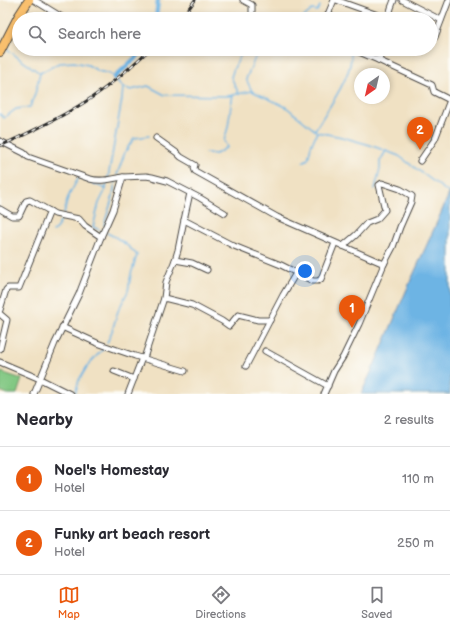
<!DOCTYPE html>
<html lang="en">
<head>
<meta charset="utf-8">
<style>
	body { margin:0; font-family:"Balsamiq Sans",sans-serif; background:#f2f2f3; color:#2b2b33 }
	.compass { position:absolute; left:354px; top:68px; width:36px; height:36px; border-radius:50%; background:#fff; box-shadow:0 2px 6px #0003; rotate:214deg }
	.you { position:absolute; left:305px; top:271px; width:14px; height:14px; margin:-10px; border:3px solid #fff; border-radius:50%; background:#1a73e8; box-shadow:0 0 0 6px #1a73e833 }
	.badge { display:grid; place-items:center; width:26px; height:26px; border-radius:50%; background:#ea580c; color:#fff; font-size:13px; font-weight:700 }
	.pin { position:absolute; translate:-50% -33px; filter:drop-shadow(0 1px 2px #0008) }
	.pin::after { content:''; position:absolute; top:21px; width:14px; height:12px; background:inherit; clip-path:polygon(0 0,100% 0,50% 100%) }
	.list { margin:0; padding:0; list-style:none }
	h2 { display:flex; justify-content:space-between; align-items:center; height:52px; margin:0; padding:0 16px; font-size:17px }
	h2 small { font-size:13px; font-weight:400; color:#7c7c81 }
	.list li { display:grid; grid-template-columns:26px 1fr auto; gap:12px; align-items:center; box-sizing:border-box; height:64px; padding:0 16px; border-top:1px solid #e1e1e2 }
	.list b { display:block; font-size:15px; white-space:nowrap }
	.list p { margin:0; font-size:13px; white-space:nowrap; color:#7c7c81 }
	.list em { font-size:13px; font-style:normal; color:#7c7c81 }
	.icon { flex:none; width:22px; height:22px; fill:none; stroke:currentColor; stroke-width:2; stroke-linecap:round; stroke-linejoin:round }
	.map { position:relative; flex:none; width:450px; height:394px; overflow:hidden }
	.search { position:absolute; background:#fff; box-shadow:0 2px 6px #0003; left:12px; right:12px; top:12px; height:44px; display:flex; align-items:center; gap:10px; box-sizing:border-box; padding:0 14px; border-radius:22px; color:#7c7c81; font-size:15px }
	.sheet { height:180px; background:#fff }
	nav { display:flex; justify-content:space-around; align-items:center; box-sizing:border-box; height:56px; border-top:1px solid #e1e1e2; background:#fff; font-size:11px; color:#7c7c81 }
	nav a { display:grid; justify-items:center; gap:2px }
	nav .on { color:#ea580c }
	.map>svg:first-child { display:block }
	.green { fill:#82c883; stroke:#567a57 }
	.water { fill:#6db4e4; stroke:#4c7088 }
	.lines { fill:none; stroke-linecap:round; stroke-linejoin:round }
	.stream { stroke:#6db4e4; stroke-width:1.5 }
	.canal { stroke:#6db4e4; stroke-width:4.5 }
	.minor-casing { stroke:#494642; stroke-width:7 }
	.primary-casing { stroke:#494642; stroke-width:10 }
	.minor { stroke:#fff; stroke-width:5 }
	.primary { stroke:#f9bf6d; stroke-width:8 }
	.rail-casing { stroke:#2b2b2b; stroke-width:3 }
	.rail { stroke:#fdfcf7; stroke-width:1.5; stroke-dasharray:4.5; stroke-linecap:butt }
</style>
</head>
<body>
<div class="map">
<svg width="450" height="394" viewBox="0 0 450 394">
	<rect width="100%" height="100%" fill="#fdfcf7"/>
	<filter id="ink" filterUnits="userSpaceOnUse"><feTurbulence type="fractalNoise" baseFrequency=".025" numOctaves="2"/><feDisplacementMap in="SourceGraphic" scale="8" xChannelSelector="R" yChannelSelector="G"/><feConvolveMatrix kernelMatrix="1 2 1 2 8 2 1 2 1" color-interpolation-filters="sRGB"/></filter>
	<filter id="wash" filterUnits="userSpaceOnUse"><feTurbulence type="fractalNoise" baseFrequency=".012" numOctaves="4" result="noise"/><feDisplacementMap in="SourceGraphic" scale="16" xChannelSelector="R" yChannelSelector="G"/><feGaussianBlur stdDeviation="0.9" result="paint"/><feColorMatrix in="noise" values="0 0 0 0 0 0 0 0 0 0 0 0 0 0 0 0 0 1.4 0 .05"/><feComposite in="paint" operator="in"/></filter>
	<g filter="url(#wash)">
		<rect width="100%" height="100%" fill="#f0e1c3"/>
		<path class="green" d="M 1,372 L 22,379 L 17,394 L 8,394 L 0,391 L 0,375 Z"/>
		<path class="water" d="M 450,191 L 450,394 L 361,394 C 380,354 396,313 414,273 C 426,246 439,219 450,191 Z"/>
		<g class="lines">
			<g class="stream">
				<path d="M 302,19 L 306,15 L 312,10 L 317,11 L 320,6"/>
				<path d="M 6,48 L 21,60 L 40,73 L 59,63 L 74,62 L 88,65 L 98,71 L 110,74 L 123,87 L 131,90 L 148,86 L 165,95 L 228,96 L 252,91 L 286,107 L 317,132 L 342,137 L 370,145 L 399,156 L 449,193"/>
				<path d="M 252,91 L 246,79 L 257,53 L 264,49"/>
				<path d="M 239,94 L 231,77 L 234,68 L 244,49"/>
				<path d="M 0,114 L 4,118 L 16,109 L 30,107 L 35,94 L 40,73"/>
				<path d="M 315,130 C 326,111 349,81 351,59 C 351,56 350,52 350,49"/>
				<path d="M 205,153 L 216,154 L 227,147 L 224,141 L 228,127 L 231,105 L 233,95"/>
				<path d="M 303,162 L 308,159 L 311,146 L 317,132"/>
				<path d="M 117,175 L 125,152 L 134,138 L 149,136"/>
				<path d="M 108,178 L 122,99 L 123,87"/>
				<path d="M 375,189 L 380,169 L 380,161 L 386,151"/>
				<path d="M 64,213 L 68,197 L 79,177 L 106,189"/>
				<path d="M 104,225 L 113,196 L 115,182"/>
				<path d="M 100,230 L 93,227 L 99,203 L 106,189 L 107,181"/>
				<path d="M 53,232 L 58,226 L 61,220"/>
				<path d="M 107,233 C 119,238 129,246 137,255 L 131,274 L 128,291 L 118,311 L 112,331 L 107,343"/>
				<path d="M 75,394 L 79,380 L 88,365 L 104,348"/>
			</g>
			<g class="canal">
				<path d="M 156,19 L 158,0"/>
				<path d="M 114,78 L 145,49"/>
			</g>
		</g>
	</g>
	<g filter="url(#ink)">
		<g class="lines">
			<defs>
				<g id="minor">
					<path d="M 34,0 L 65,19"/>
					<path d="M 243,0 L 252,5 L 252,18 L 254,19"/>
					<path d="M 336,0 L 389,19"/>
					<path d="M 402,0 L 441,20"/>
					<path d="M 328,15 L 337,19"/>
					<path d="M 326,19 L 334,0"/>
					<path d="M 388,19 L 391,8 L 394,0"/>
					<path d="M 431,38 L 433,38 L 435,37 L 449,0"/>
					<path d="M 352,49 L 378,60 L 432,85 L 434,92 L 450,100"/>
					<path d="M 378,60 L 384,49"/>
					<path d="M 156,138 L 177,153 L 181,157 L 195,165 L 194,168 L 195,171 L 277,217 L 384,264"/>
					<path d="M 0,141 L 24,153 L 28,157 L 90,179 C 101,182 112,179 123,177"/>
					<path d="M 420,161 L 435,139 L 450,100"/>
					<path d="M 190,193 L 184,220 L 234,246 L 281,265 L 313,281 L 318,281 L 321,279 L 335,243"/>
					<path d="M 0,209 L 12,216 L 19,216 L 26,201 L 30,200 L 55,214 L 64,216 L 79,219 L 85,226 L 101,237"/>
					<path d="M 175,260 L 192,263 L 207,270"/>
					<path d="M 164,298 L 192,305 L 222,321 L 229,326 L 238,315 L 258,320 L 270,320"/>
					<path d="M 0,310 L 6,290 L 8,288 L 19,288 L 50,211"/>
					<path d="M 0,314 L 7,320 L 0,349"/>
					<path d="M 62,327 L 97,343 L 135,356 L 185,371"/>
					<path d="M 265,351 L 328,386"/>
					<path d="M 144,358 L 164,298 L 166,282 L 175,260 L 178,250 L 184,220"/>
					<path d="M 0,362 L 40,379 L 70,394"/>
					<path d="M 246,366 L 283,295 L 296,273"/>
					<path d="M 114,371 L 134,379"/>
					<path d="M 34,394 L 55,343 L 79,294 L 101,237 L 113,210 L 123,177 L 146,176 L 152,177 L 167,181 L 200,198 L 225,213"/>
					<path d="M 128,394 L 142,358"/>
					<path d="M 324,394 L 334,371 L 343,357 L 359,324 L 384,264 L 393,247 L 400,227 L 411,202 L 412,196 L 400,189 L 382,183 L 379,185 L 385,210 L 377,219 L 367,223 L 356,235 L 343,246"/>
				</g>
				<path id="primary" d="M 0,52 L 18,17 L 29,0"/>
			</defs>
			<use href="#minor" class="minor-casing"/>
			<use href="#primary" class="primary-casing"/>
			<use href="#minor" class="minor"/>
			<use href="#primary" class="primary"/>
			<defs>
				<g id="rail">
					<path d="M 181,19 L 195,0"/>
					<path d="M 0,146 C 29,133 58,119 85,102 C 109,87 130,68 150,49"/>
				</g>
			</defs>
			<use href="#rail" class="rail-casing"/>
			<use href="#rail" class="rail"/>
		</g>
	</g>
</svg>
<svg class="compass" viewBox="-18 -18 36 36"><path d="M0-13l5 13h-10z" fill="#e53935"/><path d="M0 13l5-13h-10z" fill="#7c7c81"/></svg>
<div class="you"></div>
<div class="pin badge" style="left:352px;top:328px">1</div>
<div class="pin badge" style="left:420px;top:150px">2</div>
<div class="search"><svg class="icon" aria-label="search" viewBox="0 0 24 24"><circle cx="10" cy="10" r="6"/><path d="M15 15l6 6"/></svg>Search here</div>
</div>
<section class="sheet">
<h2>Nearby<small>2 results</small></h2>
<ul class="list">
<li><span class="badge">1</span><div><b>Noel's Homestay</b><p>Hotel</p></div><em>110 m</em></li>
<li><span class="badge">2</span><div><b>Funky art beach resort</b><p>Hotel</p></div><em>250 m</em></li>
</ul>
</section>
<nav>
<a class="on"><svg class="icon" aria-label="map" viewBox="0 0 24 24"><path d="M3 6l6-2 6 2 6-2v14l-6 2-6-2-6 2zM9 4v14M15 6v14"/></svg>Map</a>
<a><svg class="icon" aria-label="directions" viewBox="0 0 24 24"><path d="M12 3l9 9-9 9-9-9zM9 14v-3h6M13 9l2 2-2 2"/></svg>Directions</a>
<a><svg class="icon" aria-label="saved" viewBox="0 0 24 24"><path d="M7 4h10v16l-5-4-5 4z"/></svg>Saved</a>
</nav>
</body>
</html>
